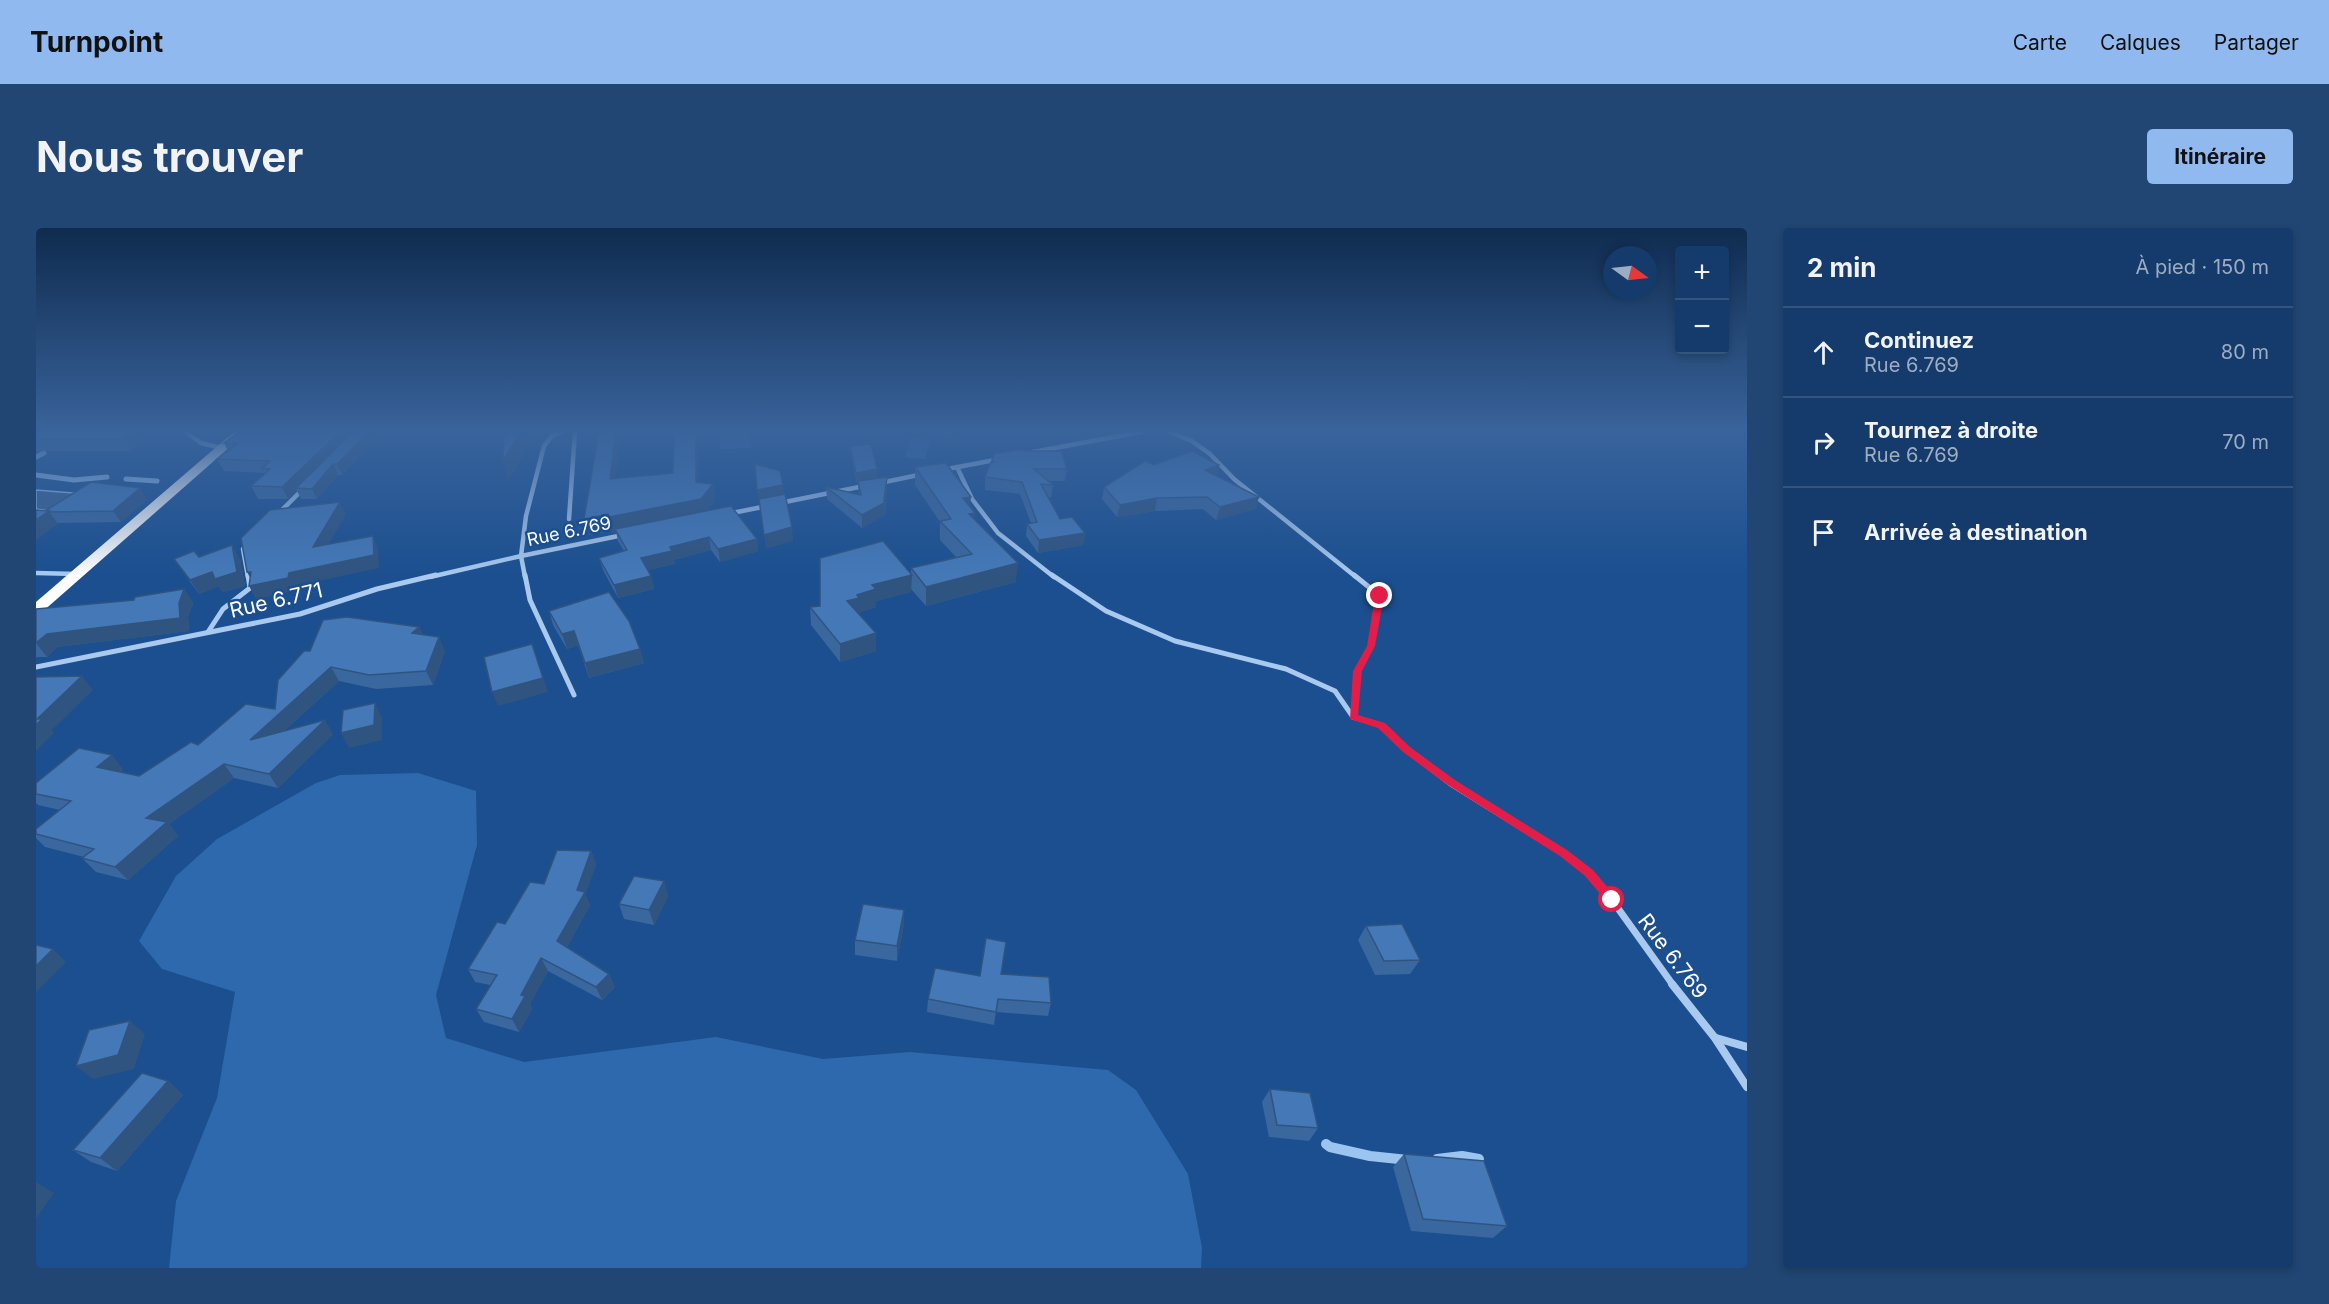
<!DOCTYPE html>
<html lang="fr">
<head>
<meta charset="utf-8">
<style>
	body { margin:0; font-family:Inter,sans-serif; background:#214673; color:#f1f3f6 }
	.controls { position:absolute; right:18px; top:18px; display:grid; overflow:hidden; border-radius:6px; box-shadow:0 3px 9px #0003 }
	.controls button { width:54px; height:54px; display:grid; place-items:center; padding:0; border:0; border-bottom:2px solid #33557e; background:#143b6b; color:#f1f3f6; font:30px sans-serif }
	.compass { position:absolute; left:1567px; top:18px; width:54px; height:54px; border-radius:50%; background:#143b6b; box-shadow:0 3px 9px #0003; rotate:105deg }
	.stop { position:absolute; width:18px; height:18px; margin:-14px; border:4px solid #e11d48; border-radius:50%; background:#fff }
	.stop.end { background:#e11d48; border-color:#fff; box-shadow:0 2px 6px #0008 }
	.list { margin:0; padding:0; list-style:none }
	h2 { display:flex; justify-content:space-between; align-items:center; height:78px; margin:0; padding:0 24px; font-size:26px }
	h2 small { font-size:20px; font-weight:400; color:#9dadc1 }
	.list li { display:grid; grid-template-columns:39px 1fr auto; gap:18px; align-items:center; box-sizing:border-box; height:90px; padding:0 24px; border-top:2px solid #33557e }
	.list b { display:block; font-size:22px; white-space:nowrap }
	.list p { margin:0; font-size:20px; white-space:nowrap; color:#9dadc1 }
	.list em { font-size:20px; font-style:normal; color:#9dadc1 }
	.icon { flex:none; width:33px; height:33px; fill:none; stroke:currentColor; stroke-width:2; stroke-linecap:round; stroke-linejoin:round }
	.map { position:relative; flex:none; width:1711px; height:1040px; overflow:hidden; border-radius:6px }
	header { display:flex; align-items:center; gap:36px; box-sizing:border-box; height:84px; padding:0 30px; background:#90b9f0; color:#111 }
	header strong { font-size:28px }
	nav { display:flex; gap:33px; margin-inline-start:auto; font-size:21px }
	.intro { display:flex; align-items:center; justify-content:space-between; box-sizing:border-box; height:144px; padding:0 36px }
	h1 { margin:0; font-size:42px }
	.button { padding:15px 27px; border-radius:6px; background:#90b9f0; color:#111; font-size:21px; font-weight:700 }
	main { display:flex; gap:36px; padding:0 36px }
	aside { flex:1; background:#143b6b; border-radius:6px; box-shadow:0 3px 9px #0003 }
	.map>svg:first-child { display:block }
	.green { fill:#2e69ad }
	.water { fill:#3c6290; stroke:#9cc4f0; stroke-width:1.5 }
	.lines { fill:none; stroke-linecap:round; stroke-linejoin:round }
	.stream-far1 { stroke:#9cc4f0; stroke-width:5 }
	.stream { stroke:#9cc4f0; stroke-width:10 }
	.street-far3 { stroke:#a9c9ee; stroke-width:4.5 }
	.street-far2 { stroke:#a9c9ee; stroke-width:5 }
	.street-far1 { stroke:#a9c9ee; stroke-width:7 }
	.street { stroke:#a9c9ee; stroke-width:8 }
	.highway { fill:#fff; fill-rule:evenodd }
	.wall { fill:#3a679d }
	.shaded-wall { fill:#305480 }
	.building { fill:#4478b7; stroke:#305480; stroke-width:1.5 }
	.route { fill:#e11d48 }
	.labels { text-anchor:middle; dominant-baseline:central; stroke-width:5; stroke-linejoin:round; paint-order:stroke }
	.far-street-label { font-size:18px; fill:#fff; stroke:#1b4f8f }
	.street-label { font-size:21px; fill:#fff; stroke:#1b4f8f }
</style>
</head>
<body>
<header>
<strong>Turnpoint</strong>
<nav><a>Carte</a><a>Calques</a><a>Partager</a></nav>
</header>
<div class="intro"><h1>Nous trouver</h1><a class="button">Itinéraire</a></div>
<main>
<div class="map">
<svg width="1711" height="1040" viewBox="0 0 1711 1040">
	<rect width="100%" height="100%" fill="#1b4f8f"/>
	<g class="green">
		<path d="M 685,203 L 715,203 L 715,220 L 684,221 Z"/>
		<path d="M 875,210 L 895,212 L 889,231 L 869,229 Z"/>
		<path d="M 382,545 L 440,563 L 441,617 L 400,767 L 410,810 L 488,834 L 680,809 L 787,831 L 874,824 L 1072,842 L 1100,862 L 1152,946 L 1166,1020 L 1165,1040 L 133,1040 L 140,973 L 181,870 L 199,764 L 126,741 L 103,713 L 140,648 L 181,611 L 280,555 L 304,547 Z"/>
	</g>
	<path class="water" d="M 0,262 L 50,266 L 27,285 L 0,281 Z"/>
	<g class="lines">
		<g class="stream-far1">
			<path d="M 0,229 L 8,225"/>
			<path d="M 0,247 L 38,252 L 71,249"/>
			<path d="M 90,251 L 121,253"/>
		</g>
		<g class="stream">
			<path d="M 1290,916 L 1294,919 L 1334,928 L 1372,932"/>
			<path d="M 1401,931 L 1426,928 L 1443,931"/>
		</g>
		<g class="street-far3">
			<path d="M 148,203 L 165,215 L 186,220"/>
			<path d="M 527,203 L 516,208 L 508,218 L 490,288 L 485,328 L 587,307"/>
			<path d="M 1131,203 L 1156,213 L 1174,226 L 1198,251 L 1320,349"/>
			<path d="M 997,224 L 1110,203"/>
			<path d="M 921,239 L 936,271 L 962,305 L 1018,349"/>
			<path d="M 906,242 L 964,231"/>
			<path d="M 844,255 L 887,246"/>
			<path d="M 744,275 L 828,258"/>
			<path d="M 242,286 L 267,261"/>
			<path d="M 691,286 L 731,278"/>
			<path d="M 533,291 L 539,203"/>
			<path d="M 211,316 L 207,321 L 212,349"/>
			<path d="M 0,345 L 41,346"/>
			<path d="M 394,349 L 485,328 L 489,349"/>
		</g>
		<g class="street-far2">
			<path d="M 489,347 L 494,372 L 538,467"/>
			<path d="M 1016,347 L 1070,383 L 1139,413 L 1250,441 L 1299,463 L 1317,489"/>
			<path d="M 1318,347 L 1344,368 L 1335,418 L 1322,443 L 1317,489 L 1345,497 L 1383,531"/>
			<path d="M 172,404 L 187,381 L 214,360 L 212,347"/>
			<path d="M 0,439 L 264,386 L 341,361 L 400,347"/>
		</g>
		<path class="street-far1" d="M 1381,529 L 1415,555 L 1527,625 L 1553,645 L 1576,672 L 1637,757"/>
		<g class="street">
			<path d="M 1636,756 L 1679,810 L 1711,859"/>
			<path d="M 1680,810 L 1711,819"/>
		</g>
		<path class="highway" d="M 199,203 L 212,203 L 5,385 L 0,387 L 0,374 Z"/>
	</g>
	<g class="wall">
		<path d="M 0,203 L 118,203 L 96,223 L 0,223 Z"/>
		<path d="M 205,203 L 311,203 L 308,205 L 311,210 L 333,203 L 337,214 L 306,247 L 302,247 L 281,271 L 265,271 L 261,263 L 252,271 L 222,271 L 215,258 L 229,246 L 228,245 L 188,243 L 181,231 L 192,223 L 188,215 Z"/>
		<path d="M 439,203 L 501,203 L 472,252 L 468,208 L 441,207 Z"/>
		<path d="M 638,203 L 661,203 L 662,211 L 662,254 L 679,272 L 671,283 L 721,311 L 722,323 L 684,334 L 675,322 L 638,332 L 639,336 L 612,342 L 615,348 L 618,361 L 582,370 L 567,342 L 563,330 L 588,323 L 582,313 L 580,304 L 577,305 L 576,302 L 553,307 L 584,213 L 579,250 L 637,245 Z"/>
		<path d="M 902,203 L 961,203 L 915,213 Z"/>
		<path d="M 814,218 L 841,250 L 851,261 L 850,274 L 850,286 L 826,300 L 791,271 L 790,259 L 823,266 L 822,256 L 821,256 L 815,228 Z"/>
		<path d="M 988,223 L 1031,241 L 1029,253 L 1012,253 L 1017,257 L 1015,270 L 1012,269 L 1024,291 L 1049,305 L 1047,317 L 1002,325 L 990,308 L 991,296 L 995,295 L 984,266 L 949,262 L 949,249 L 956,232 Z"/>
		<path d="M 1118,237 L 1183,237 L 1180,247 L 1223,269 L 1219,281 L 1180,292 L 1167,281 L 1119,283 L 1081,289 L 1066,271 L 1068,259 Z"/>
		<path d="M 879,239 L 934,279 L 938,291 L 980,354 L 890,378 L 875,361 L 875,364 L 840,373 L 840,379 L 824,384 L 824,388 L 840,423 L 804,434 L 775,397 L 774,379 L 784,378 L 875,346 L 875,340 L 920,329 L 904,312 L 904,294 L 879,257 Z"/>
		<path d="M 111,271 L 85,294 L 21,295 L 22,296 L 9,283 Z"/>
		<path d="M 163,329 L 204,331 L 209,358 L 187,364 L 183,358 L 163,366 L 147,344 L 138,331 Z"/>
		<path d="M 148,361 L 157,375 L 152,389 L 153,403 L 21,419 L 11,429 L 1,429 L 0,430 L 0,381 L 98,372 Z"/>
		<path d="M 513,383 L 604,421 L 608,435 L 553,450 L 542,417 L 531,421 L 517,397 Z"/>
		<path d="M 383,399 L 387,407 L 409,423 L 397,457 L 340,461 L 303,453 L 248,503 L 297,506 L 242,560 L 198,550 L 133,596 L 142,608 L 92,652 L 60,644 L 46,630 L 48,629 L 9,619 L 0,610 L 0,601 L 24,582 L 2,577 L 0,575 L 0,555 L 87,541 L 84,544 L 103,548 L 162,517 L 239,481 L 274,423 Z"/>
		<path d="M 555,623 L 560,637 L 549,666 L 554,677 L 531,719 L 573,746 L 579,759 L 566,772 L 512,743 L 494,776 L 496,781 L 483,804 L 448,794 L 440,781 L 454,757 L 439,754 L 432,741 L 469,696 Z"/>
		<path d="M 628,653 L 632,668 L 618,697 L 588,691 L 583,676 Z"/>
		<path d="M 868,682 L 868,696 L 861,733 L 819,727 L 819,712 Z"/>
		<path d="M 1330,698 L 1384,732 L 1374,746 L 1339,747 L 1322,712 Z"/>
		<path d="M 965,746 L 1015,775 L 1012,788 L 960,784 L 958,797 L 891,784 L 892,771 L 944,748 Z"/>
		<path d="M 132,853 L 147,867 L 81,943 L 55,934 L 37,922 Z"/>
		<path d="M 1234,861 L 1282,900 L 1273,913 L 1233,909 L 1226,874 Z"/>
		<path d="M 1368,926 L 1471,998 L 1457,1010 L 1375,1003 L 1357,939 Z"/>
	</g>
	<g class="shaded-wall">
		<path d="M 97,203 L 118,203 L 96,223 L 88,210 Z"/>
		<path d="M 296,203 L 311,203 L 308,205 L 312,213 L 260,260 L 261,263 L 252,271 L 246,259 Z"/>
		<path d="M 333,203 L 337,214 L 306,247 L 301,236 Z"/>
		<path d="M 485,203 L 501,203 L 472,252 L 467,233 Z"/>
		<path d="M 580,203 L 582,203 L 584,213 L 578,266 L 574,251 Z"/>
		<path d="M 660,203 L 661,203 L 662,211 L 663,270 L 660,254 Z"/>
		<path d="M 916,203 L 961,203 L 915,213 Z"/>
		<path d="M 297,236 L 302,247 L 281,271 L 276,261 Z"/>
		<path d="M 1183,237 L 1179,249 L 1169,242 Z"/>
		<path d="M 841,241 L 841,252 L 822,253 L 822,256 L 821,256 L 820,245 Z"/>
		<path d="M 851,249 L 851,261 L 850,274 L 850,286 L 826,300 L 826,287 Z"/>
		<path d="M 677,256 L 679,272 L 668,287 L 579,301 L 580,304 L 577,305 L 573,289 Z"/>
		<path d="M 747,257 L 748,271 L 723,276 L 721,262 Z"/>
		<path d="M 104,260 L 111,271 L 85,294 L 77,283 Z"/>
		<path d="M 935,269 L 933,286 L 939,285 L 937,303 L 927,270 Z"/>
		<path d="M 1223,269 L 1219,281 L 1180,292 L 1184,279 Z"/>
		<path d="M 1121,270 L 1119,283 L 1081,289 L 1084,277 Z"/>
		<path d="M 304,274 L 310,287 L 283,332 L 277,319 Z"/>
		<path d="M 13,283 L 22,296 L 0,312 L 0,292 Z"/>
		<path d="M 572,286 L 576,302 L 553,307 L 548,291 Z"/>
		<path d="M 756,299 L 757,313 L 730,321 L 728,307 Z"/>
		<path d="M 1049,305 L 1047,317 L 1002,325 L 1003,312 Z"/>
		<path d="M 337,308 L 342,320 L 343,340 L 260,358 L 259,363 L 220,371 L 213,358 L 218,357 L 211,344 L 215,344 L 253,345 Z"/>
		<path d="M 673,309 L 675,322 L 638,332 L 639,336 L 608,343 L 605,330 L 634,319 Z"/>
		<path d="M 721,311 L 722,323 L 684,334 L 682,321 Z"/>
		<path d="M 196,317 L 204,331 L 209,358 L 187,364 L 183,358 L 163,366 L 154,352 Z"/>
		<path d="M 982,335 L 980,354 L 890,378 L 890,359 Z"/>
		<path d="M 876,347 L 875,364 L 840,373 L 840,379 L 824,384 L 824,388 L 811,373 L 836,357 Z"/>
		<path d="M 615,348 L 618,361 L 582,370 L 578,357 Z"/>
		<path d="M 148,361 L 157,375 L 152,389 L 153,403 L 21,419 L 11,429 L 0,415 L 11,406 Z"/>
		<path d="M 383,399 L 389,412 L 376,405 Z"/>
		<path d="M 538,403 L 542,417 L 531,421 L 526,406 Z"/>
		<path d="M 840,405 L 840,423 L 804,434 L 804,416 Z"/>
		<path d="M 403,409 L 409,423 L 397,457 L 390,443 Z"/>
		<path d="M 496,416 L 512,464 L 462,478 L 456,464 Z"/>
		<path d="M 604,421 L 608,435 L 553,450 L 549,435 Z"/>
		<path d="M 295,439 L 303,453 L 223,526 L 214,512 Z"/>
		<path d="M 46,448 L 57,462 L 16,502 L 18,505 L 0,523 L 0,497 L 1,491 Z"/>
		<path d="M 339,475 L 346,490 L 346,512 L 313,520 L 305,505 Z"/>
		<path d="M 289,492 L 297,506 L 242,560 L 233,546 Z"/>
		<path d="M 76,527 L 87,541 L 73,553 L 61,539 Z"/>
		<path d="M 188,536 L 198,550 L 133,596 L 142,608 L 92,652 L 79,639 L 110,590 Z"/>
		<path d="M 555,623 L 560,637 L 549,666 L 554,677 L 527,726 L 521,713 Z"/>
		<path d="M 628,653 L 632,668 L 618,697 L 613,682 Z"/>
		<path d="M 868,682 L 868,696 L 861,733 L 861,718 Z"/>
		<path d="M 17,721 L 30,734 L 0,764 L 0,738 Z"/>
		<path d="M 505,730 L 512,743 L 494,776 L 496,781 L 483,804 L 476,791 L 485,767 Z"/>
		<path d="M 573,746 L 579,759 L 566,772 L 560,759 Z"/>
		<path d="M 94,793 L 109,806 L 98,841 L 57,851 L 40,838 Z"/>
		<path d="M 132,853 L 147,867 L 81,943 L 64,930 Z"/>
		<path d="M 0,954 L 18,965 L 0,991 Z"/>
	</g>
	<g class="building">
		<path d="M 0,203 L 97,203 L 88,210 L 0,211 Z"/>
		<path d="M 205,203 L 305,203 L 246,259 L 215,258 L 234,241 L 226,240 L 234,233 L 181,231 L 202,215 L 188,215 Z"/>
		<path d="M 318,203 L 333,203 L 301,236 L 297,236 L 276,261 L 260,260 Z"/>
		<path d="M 468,203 L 485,203 L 467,233 Z"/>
		<path d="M 563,203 L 580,203 L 574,251 L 637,245 L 638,203 L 660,203 L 660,254 L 677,256 L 665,271 L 573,289 L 572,286 L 548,291 Z"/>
		<path d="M 835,216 L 841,241 L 820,245 L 814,218 Z"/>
		<path d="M 987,221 L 988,223 L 1025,223 L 1031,241 L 998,241 L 1017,257 L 1005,256 L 1024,291 L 1036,289 L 1049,305 L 1003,312 L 991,296 L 1001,294 L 986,254 L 949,249 L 955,234 L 958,234 L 956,232 L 958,226 Z"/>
		<path d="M 1156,223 L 1183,237 L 1169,242 L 1223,269 L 1184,279 L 1171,269 L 1121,270 L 1084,277 L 1068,259 L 1109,233 L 1118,237 Z"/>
		<path d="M 910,235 L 935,269 L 927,270 L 939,285 L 933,286 L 982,335 L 890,359 L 875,340 L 936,326 L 904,293 L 915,291 L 879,239 Z"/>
		<path d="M 719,236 L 744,243 L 747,257 L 721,262 Z"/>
		<path d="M 851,249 L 848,273 L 850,274 L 826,287 L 790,259 L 825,267 L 822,253 Z"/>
		<path d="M 55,254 L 104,260 L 77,283 L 12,284 L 13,283 L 9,283 Z"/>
		<path d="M 749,266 L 756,299 L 728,307 L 723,271 Z"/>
		<path d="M 304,274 L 277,319 L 337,308 L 338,327 L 253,345 L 252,350 L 213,358 L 215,344 L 211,344 L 205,310 L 234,282 Z"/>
		<path d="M 695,278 L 721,311 L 682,321 L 673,309 L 634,319 L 636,323 L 605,330 L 615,348 L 578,357 L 563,330 L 591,322 L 579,301 Z"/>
		<path d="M 0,282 L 13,283 L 0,292 Z"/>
		<path d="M 847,313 L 876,347 L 836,357 L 840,361 L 821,367 L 823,370 L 811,373 L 840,405 L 804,416 L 774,379 L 784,378 L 784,330 Z"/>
		<path d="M 196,317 L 201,344 L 179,351 L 176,344 L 154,352 L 138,331 L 158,323 L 163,329 Z"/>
		<path d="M 148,361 L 143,375 L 144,390 L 11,406 L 0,415 L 0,381 L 98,372 L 99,369 Z"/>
		<path d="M 573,364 L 593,393 L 604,421 L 549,435 L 538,403 L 526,406 L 513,383 Z"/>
		<path d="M 311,389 L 383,399 L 376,405 L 403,409 L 390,443 L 333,447 L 295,439 L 214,512 L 289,492 L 233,546 L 188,536 L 110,590 L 131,594 L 79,639 L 46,630 L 58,621 L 0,606 L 0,601 L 35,573 L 0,566 L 0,555 L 43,520 L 76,527 L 61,539 L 103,548 L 155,514 L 162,517 L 210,476 L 239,481 L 242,452 L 268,423 L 274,423 L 287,392 Z"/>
		<path d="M 496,416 L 507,450 L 456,464 L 448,429 Z"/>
		<path d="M 46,448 L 1,491 L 6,491 L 0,497 L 0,449 Z"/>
		<path d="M 339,475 L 338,497 L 305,505 L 307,482 Z"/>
		<path d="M 521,622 L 555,623 L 541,662 L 549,664 L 521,713 L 573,746 L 560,759 L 505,730 L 485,767 L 489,768 L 476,791 L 440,781 L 461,747 L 432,741 L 461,694 L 469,696 L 494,654 L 508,656 Z"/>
		<path d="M 598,648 L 628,653 L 613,682 L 583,676 Z"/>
		<path d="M 827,676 L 868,682 L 861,718 L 819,712 Z"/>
		<path d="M 1366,696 L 1384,732 L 1348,733 L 1330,698 Z"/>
		<path d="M 950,710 L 970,714 L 965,746 L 1013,749 L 1015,775 L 962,771 L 960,784 L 892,771 L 899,740 L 944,748 Z"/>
		<path d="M 0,717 L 17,721 L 0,738 Z"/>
		<path d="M 94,793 L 82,827 L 40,838 L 53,802 Z"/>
		<path d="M 106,845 L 132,853 L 64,930 L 37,922 Z"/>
		<path d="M 1234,861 L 1274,865 L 1282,900 L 1241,897 Z"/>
		<path d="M 1368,926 L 1448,933 L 1471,998 L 1387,991 Z"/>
	</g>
	<linearGradient id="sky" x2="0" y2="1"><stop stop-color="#0f2b4f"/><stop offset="0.58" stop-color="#39639b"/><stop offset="1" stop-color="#39639b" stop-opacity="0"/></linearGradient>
	<rect width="1711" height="348" fill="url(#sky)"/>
	<path class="route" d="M 1344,366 L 1348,368 L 1339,418 L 1326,443 L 1322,487 L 1349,495 L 1374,519 L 1419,552 L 1531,622 L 1557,642 L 1580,669 L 1580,675 L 1572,675 L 1549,648 L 1524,628 L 1412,557 L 1367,524 L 1342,500 L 1314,491 L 1317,443 L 1331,418 L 1339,368 Z"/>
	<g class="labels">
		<g class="far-street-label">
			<text transform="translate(533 303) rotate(-12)">Rue 6.769</text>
		</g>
		<g class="street-label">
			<text transform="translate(240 372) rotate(-13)">Rue 6.771</text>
			<text transform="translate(1637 728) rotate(53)">Rue 6.769</text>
		</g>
	</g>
</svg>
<div class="controls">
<button>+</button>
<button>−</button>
</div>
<svg class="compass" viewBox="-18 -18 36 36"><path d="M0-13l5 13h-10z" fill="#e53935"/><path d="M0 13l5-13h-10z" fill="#9dadc1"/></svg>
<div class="stop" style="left:1576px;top:672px"></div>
<div class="stop end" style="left:1344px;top:368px"></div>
</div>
<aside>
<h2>2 min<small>À pied · 150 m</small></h2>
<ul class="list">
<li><svg class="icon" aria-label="ahead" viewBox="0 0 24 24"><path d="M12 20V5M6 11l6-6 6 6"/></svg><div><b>Continuez</b><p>Rue 6.769</p></div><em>80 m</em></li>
<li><svg class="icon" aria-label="right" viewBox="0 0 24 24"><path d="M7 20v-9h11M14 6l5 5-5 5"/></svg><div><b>Tournez à droite</b><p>Rue 6.769</p></div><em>70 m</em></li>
<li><svg class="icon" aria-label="arrive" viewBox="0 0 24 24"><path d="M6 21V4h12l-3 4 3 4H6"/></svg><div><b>Arrivée à destination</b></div></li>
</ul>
</aside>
</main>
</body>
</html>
